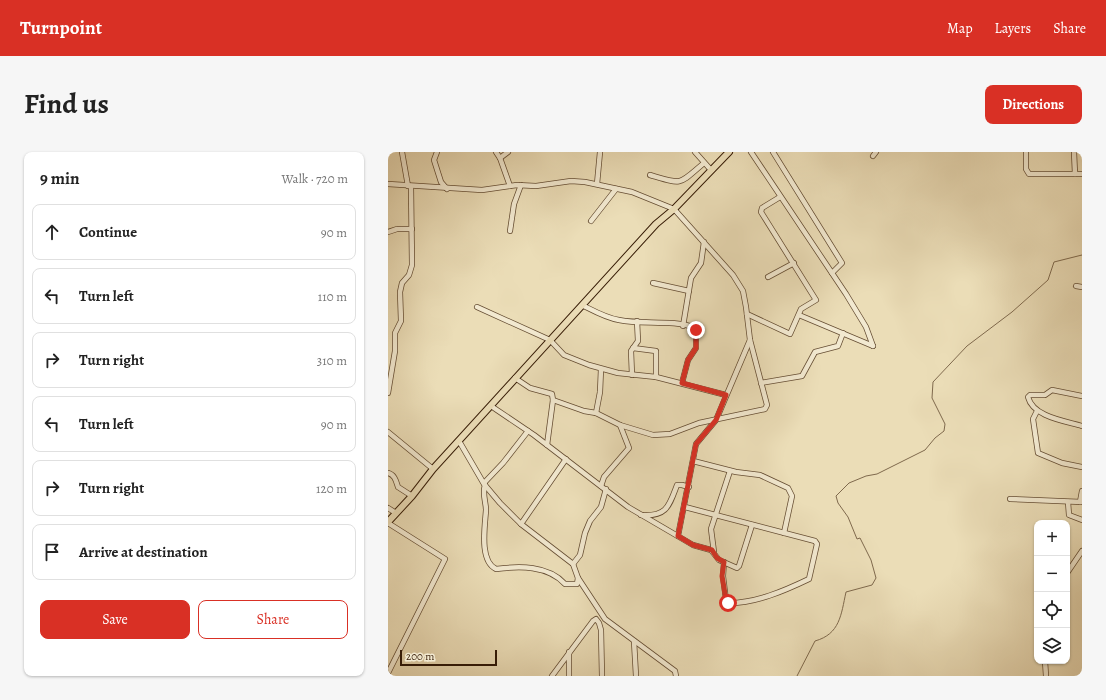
<!DOCTYPE html>
<html lang="en">
<head>
<meta charset="utf-8">
<style>
	body { margin:0; font-family:Alegreya,serif; background:#f6f6f6; color:#222 }
	.controls { position:absolute; right:12px; bottom:12px; display:grid; overflow:hidden; border-radius:8px; box-shadow:0 1px 3px #0004 }
	.controls button { width:36px; height:36px; display:grid; place-items:center; padding:0; border:0; border-bottom:1px solid #e0e0e0; background:#fff; color:#222; font:20px sans-serif }
	.scale { position:absolute; left:12px; bottom:10px; width:97px; box-sizing:border-box; padding-left:4px; border:2px solid #381d07; border-top:0; font-size:11px; line-height:14px; white-space:nowrap; color:#381d07; -webkit-text-stroke:3px #f2e9d0; paint-order:stroke }
	.stop { position:absolute; width:12px; height:12px; margin:-9px; border:3px solid #d93025; border-radius:50%; background:#fff }
	.stop.end { background:#d93025; border-color:#fff; box-shadow:0 1px 4px #0008 }
	.list { margin:0; padding:0; list-style:none }
	h2 { display:flex; justify-content:space-between; align-items:center; height:52px; margin:0; padding:0 16px; font-size:17px }
	h2 small { font-size:13px; font-weight:400; color:#767676 }
	.list li { display:grid; grid-template-columns:26px 1fr auto; gap:12px; align-items:center; box-sizing:border-box; height:56px; margin:0 8px 8px; padding:0 8px; border:1px solid #e0e0e0; border-radius:8px }
	.list b { display:block; font-size:15px; white-space:nowrap }
	.list em { font-size:13px; font-style:normal; color:#767676 }
	.actions { display:flex; gap:8px; padding:12px 16px }
	.actions a { flex:1; padding:9px 0; border:1px solid #d93025; border-radius:8px; text-align:center; font-size:14px; color:#d93025 }
	.actions .main { background:#d93025; color:#fff }
	.icon { flex:none; width:22px; height:22px; fill:none; stroke:currentColor; stroke-width:2; stroke-linecap:round; stroke-linejoin:round }
	.map { position:relative; flex:none; width:694px; height:524px; overflow:hidden; border-radius:8px }
	header { display:flex; align-items:center; gap:24px; box-sizing:border-box; height:56px; padding:0 20px; background:#d93025; color:#fff }
	header strong { font-size:19px }
	nav { display:flex; gap:22px; margin-inline-start:auto; font-size:14px }
	.intro { display:flex; align-items:center; justify-content:space-between; box-sizing:border-box; height:96px; padding:0 24px }
	h1 { margin:0; font-size:28px }
	.button { padding:10px 18px; border-radius:8px; background:#d93025; color:#fff; font-size:14px; font-weight:700 }
	main { display:flex; gap:24px; padding:0 24px }
	aside { flex:1; background:#fff; border-radius:8px; box-shadow:0 1px 3px #0004 }
	.map>svg:first-child { display:block }
	.lines { fill:none; stroke-linecap:round; stroke-linejoin:round }
	.stream { stroke:#7f694d; stroke-width:1 }
	.minor-casing { stroke:#654d33; stroke-width:6 }
	.major-casing { stroke:#381d07; stroke-width:8 }
	.minor { stroke:#f2e9d0; stroke-width:4.5 }
	.major { stroke:#ebddb7; stroke-width:6 }
	.route { stroke:#d93025; stroke-width:5 }
</style>
</head>
<body>
<header>
<strong>Turnpoint</strong>
<nav><a>Map</a><a>Layers</a><a>Share</a></nav>
</header>
<div class="intro"><h1>Find us</h1><a class="button">Directions</a></div>
<main>
<aside>
<h2>9 min<small>Walk · 720 m</small></h2>
<ul class="list">
<li><svg class="icon" aria-label="ahead" viewBox="0 0 24 24"><path d="M12 20V5M6 11l6-6 6 6"/></svg><div><b>Continue</b></div><em>90 m</em></li>
<li><svg class="icon" aria-label="left" viewBox="0 0 24 24"><path d="M17 20v-9H6M10 6l-5 5 5 5"/></svg><div><b>Turn left</b></div><em>110 m</em></li>
<li><svg class="icon" aria-label="right" viewBox="0 0 24 24"><path d="M7 20v-9h11M14 6l5 5-5 5"/></svg><div><b>Turn right</b></div><em>310 m</em></li>
<li><svg class="icon" aria-label="left" viewBox="0 0 24 24"><path d="M17 20v-9H6M10 6l-5 5 5 5"/></svg><div><b>Turn left</b></div><em>90 m</em></li>
<li><svg class="icon" aria-label="right" viewBox="0 0 24 24"><path d="M7 20v-9h11M14 6l5 5-5 5"/></svg><div><b>Turn right</b></div><em>120 m</em></li>
<li><svg class="icon" aria-label="arrive" viewBox="0 0 24 24"><path d="M6 21V4h12l-3 4 3 4H6"/></svg><div><b>Arrive at destination</b></div></li>
</ul>
<div class="actions"><a class="main">Save</a><a>Share</a></div>
</aside>
<div class="map">
<svg width="694" height="524" viewBox="0 0 694 524">
	<rect width="100%" height="100%" fill="#ebddb7"/>
	<filter id="stains"><feTurbulence type="fractalNoise" baseFrequency=".005" numOctaves="4"/><feColorMatrix values="0 0 0 0 .2 0 0 0 0 .09 0 0 0 0 .02 0 0 0 .5 -.17"/></filter>
	<radialGradient id="worn" r=".72"><stop offset=".6" stop-color="#630" stop-opacity="0"/><stop offset="1" stop-color="#630" stop-opacity=".3"/></radialGradient>
	<g class="lines">
		<path class="stream" d="M 409,524 L 427,489 C 452,482 453,463 458,440 L 484,433 L 488,426 L 483,408 L 472,386 L 469,387 L 460,365 L 450,351 L 448,344 L 461,331 L 478,324 L 489,322 L 537,298 L 547,286 L 556,279 L 557,272 L 544,246 L 545,230 L 579,194 L 624,160 L 660,128 L 666,110 L 694,103"/>
		<defs>
			<g id="minor">
				<path d="M 14,0 L 20,34"/>
				<path d="M 49,0 L 46,8 L 53,30 L 59,37"/>
				<path d="M 108,0 L 112,6 L 122,34"/>
				<path d="M 307,0 L 323,18"/>
				<path d="M 363,0 L 458,142 L 478,175 L 485,194"/>
				<path d="M 385,0 L 454,111 L 444,121"/>
				<path d="M 638,0 L 638,17 L 641,22 L 694,22"/>
				<path d="M 686,0 L 687,22"/>
				<path d="M 485,4 L 488,0"/>
				<path d="M 112,6 L 120,0"/>
				<path d="M 262,23 C 296,33 290,33 316,11"/>
				<path d="M 0,32 L 94,38 L 129,33 L 148,34 L 183,29 L 197,30 L 244,40 L 286,57 L 345,123 L 355,139 L 358,155 L 362,188 L 379,253 L 377,257 L 311,271 L 282,282 L 265,283 L 232,273 L 208,261 L 196,259 L 165,248"/>
				<path d="M 209,32 L 212,0"/>
				<path d="M 203,69 L 228,37"/>
				<path d="M 122,79 L 126,52 L 133,33"/>
				<path d="M 0,80 L 9,77 L 24,77"/>
				<path d="M 380,125 L 406,111"/>
				<path d="M 265,131 L 301,139"/>
				<path d="M 688,134 L 694,135"/>
				<path d="M 194,153 C 206,159 218,166 231,168 C 255,173 284,167 308,176 L 308,196 L 300,208 L 294,231"/>
				<path d="M 89,155 L 162,188 L 176,203 L 201,213 L 230,221 L 268,225 L 338,243"/>
				<path d="M 359,162 L 402,182 L 413,157 L 428,148 L 373,60 L 374,56 L 392,45"/>
				<path d="M 411,163 L 485,194"/>
				<path d="M 295,174 L 303,126 L 313,111 L 316,90"/>
				<path d="M 245,196 L 268,199 L 268,225"/>
				<path d="M 244,223 L 243,199 L 250,189 L 249,169"/>
				<path d="M 127,226 L 142,236 L 164,242 L 165,248 L 159,293"/>
				<path d="M 373,231 L 414,224 L 427,200 L 450,194 L 455,181"/>
				<path d="M 0,241 L 7,199 L 7,181 L 13,169 L 12,140 L 14,131 L 21,123 L 24,113 L 23,34"/>
				<path d="M 694,244 L 664,238 L 657,243 L 642,243 L 640,245 C 645,265 677,269 694,274"/>
				<path d="M 103,254 L 146,283 L 240,355 L 305,393 L 323,398 L 331,408 L 349,416 L 351,414 L 364,373"/>
				<path d="M 649,259 L 645,267 L 650,301 L 674,311 L 694,315"/>
				<path d="M 208,261 L 212,240 L 213,217"/>
				<path d="M 0,280 L 45,317"/>
				<path d="M 71,289 L 96,332 L 112,351 L 133,372 L 185,412 L 190,426 L 217,467 L 287,519 L 288,524"/>
				<path d="M 305,309 L 348,320 L 372,323 L 400,336 L 404,344 L 396,381"/>
				<path d="M 0,321 C 7,323 8,329 10,335 L 24,344"/>
				<path d="M 96,331 L 115,311 L 140,279"/>
				<path d="M 97,333 C 94,342 98,350 98,358 C 97,374 91,409 108,417 C 131,414 160,413 177,432 L 189,432 L 190,426"/>
				<path d="M 213,334 L 216,325 L 241,296 L 232,273"/>
				<path d="M 622,347 L 694,350"/>
				<path d="M 680,350 L 681,363 L 694,368"/>
				<path d="M 692,350 L 694,339"/>
				<path d="M 297,355 L 427,389 L 429,392 L 421,427 C 396,439 368,451 341,451 L 338,448 L 335,424 L 336,410"/>
				<path d="M 0,356 L 8,361"/>
				<path d="M 253,363 C 279,365 281,354 289,333 L 294,333 L 301,335"/>
				<path d="M 0,371 L 57,407 L 0,521"/>
				<path d="M 133,372 L 178,307"/>
				<path d="M 290,384 L 308,292 L 328,268 L 362,188"/>
				<path d="M 326,400 L 323,377 L 342,319"/>
				<path d="M 185,412 L 192,403 L 197,381 L 202,369 L 213,355 L 218,337"/>
				<path d="M 679,421 L 694,399"/>
				<path d="M 246,489 L 248,524"/>
				<path d="M 657,509 L 658,524"/>
				<path d="M 164,524 L 205,469 L 208,467 L 211,471 L 213,478 L 214,524"/>
				<path d="M 181,524 L 181,500"/>
			</g>
			<path id="major" d="M 0,370 L 24,344 L 45,317 L 268,72 L 286,57 L 341,0"/>
		</defs>
		<use href="#minor" class="minor-casing"/>
		<use href="#major" class="major-casing"/>
		<use href="#minor" class="minor"/>
		<use href="#major" class="major"/>
	</g>
	<g class="lines">
		<path class="route" d="M 308,178 L 308,196 L 300,208 L 294,231 L 338,243 L 328,268 L 308,292 L 290,384 L 305,393 L 324,398 L 329,406 L 336,410 L 334,424 L 338,448 L 340,451"/>
	</g>
	<rect width="100%" height="100%" filter="url(#stains)"/>
	<rect width="100%" height="100%" fill="url(#worn)"/>
</svg>
<div class="controls">
<button>+</button>
<button>−</button>
<button><svg class="icon" aria-label="locate" viewBox="0 0 24 24"><circle cx="12" cy="12" r="6"/><path d="M12 2v4M12 18v4M2 12h4M18 12h4"/></svg></button>
<button><svg class="icon" aria-label="layers" viewBox="0 0 24 24"><path d="M12 4l9 5-9 5-9-5zM3 14l9 5 9-5"/></svg></button>
</div>
<div class="scale">200 m</div>
<div class="stop" style="left:340px;top:451px"></div>
<div class="stop end" style="left:308px;top:178px"></div>
</div>
</main>
</body>
</html>
